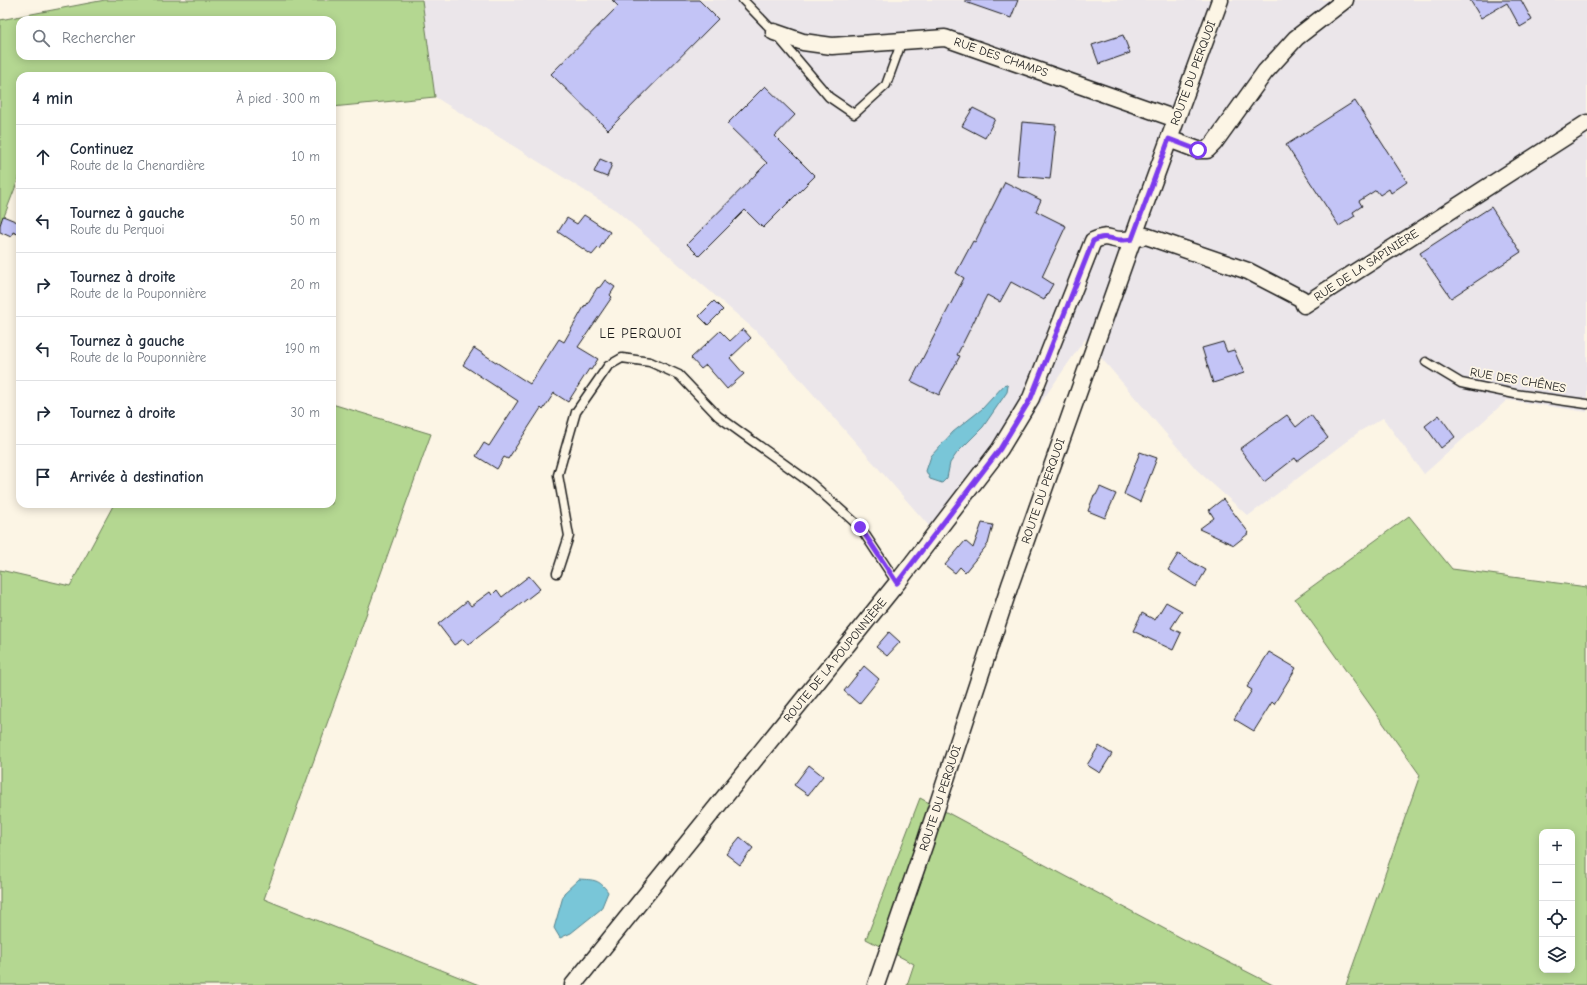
<!DOCTYPE html>
<html lang="fr">
<head>
<meta charset="utf-8">
<style>
	body { margin:0; font-family:"Comic Neue",sans-serif; background:#f2f2f3; color:#1f2937 }
	.controls { position:absolute; right:12px; bottom:12px; display:grid; overflow:hidden; border-radius:8px; box-shadow:0 2px 10px #0003 }
	.controls button { width:36px; height:36px; display:grid; place-items:center; padding:0; border:0; border-bottom:1px solid #e0e1e3; background:#fff; color:#1f2937; font:20px sans-serif }
	.stop { position:absolute; width:12px; height:12px; margin:-9px; border:3px solid #7c3aed; border-radius:50%; background:#fff }
	.stop.end { background:#7c3aed; border-color:#fff; box-shadow:0 1px 4px #0008 }
	.list { margin:0; padding:0; list-style:none }
	h2 { display:flex; justify-content:space-between; align-items:center; height:52px; margin:0; padding:0 16px; font-size:17px }
	h2 small { font-size:13px; font-weight:400; color:#747a83 }
	.list li { display:grid; grid-template-columns:26px 1fr auto; gap:12px; align-items:center; box-sizing:border-box; height:64px; padding:0 16px; border-top:1px solid #e0e1e3 }
	.list b { display:block; font-size:15px; white-space:nowrap }
	.list p { margin:0; font-size:13px; white-space:nowrap; color:#747a83 }
	.list em { font-size:13px; font-style:normal; color:#747a83 }
	.icon { flex:none; width:22px; height:22px; fill:none; stroke:currentColor; stroke-width:2; stroke-linecap:round; stroke-linejoin:round }
	.map { position:relative; flex:none; width:1587px; height:985px; overflow:hidden }
	.search { position:absolute; background:#fff; box-shadow:0 2px 10px #0003; left:16px; top:16px; width:320px; height:44px; display:flex; align-items:center; gap:10px; box-sizing:border-box; padding:0 14px; border-radius:12px; color:#747a83; font-size:15px }
	.panel { position:absolute; background:#fff; box-shadow:0 2px 10px #0003; left:16px; top:72px; width:320px; height:436px; border-radius:12px }
	.map>svg:first-child { display:block }
	.built { fill:#ebe6ea }
	.green { fill:#b4d791; stroke:#687a56; fill-rule:evenodd }
	.water { fill:#79c6d8; stroke:#54828d }
	.building { fill:#c3c4f6; stroke:#1c1c1c }
	.lines { fill:none; stroke-linecap:round; stroke-linejoin:round }
	.service-casing { stroke:#1c1c1c; stroke-width:11 }
	.minor-casing { stroke:#1c1c1c; stroke-width:19 }
	.service { stroke:#fcf5e5; stroke-width:8 }
	.minor { stroke:#fcf5e5; stroke-width:16 }
	.route { stroke:#7c3aed; stroke-width:5 }
	.labels { text-anchor:middle; dominant-baseline:central; stroke-width:3.5; stroke-linejoin:round; paint-order:stroke }
	.street-label { font-size:12px; fill:#1c1c1c; stroke:#fcf5e5 }
	.neighbourhood-label { font-size:13px; letter-spacing:1px; fill:#1c1c1c; stroke:#fcf5e5 }
</style>
</head>
<body>
<div class="map">
<svg width="1587" height="985" viewBox="0 0 1587 985">
	<rect width="100%" height="100%" fill="#fcf5e5"/>
	<filter id="ink" filterUnits="userSpaceOnUse"><feTurbulence type="fractalNoise" baseFrequency=".025" numOctaves="2"/><feDisplacementMap in="SourceGraphic" scale="8" xChannelSelector="R" yChannelSelector="G"/><feConvolveMatrix kernelMatrix="1 2 1 2 8 2 1 2 1" color-interpolation-filters="sRGB"/></filter>
	<g filter="url(#ink)">
		<path class="built" d="M 422,0 L 1587,0 L 1587,412 L 1507,400 L 1424,474 L 1383,418 L 1360,431 L 1248,516 L 1197,470 L 1085,339 L 967,509 L 929,526 L 763,337 L 617,211 L 435,97 Z"/>
		<g class="green">
			<path d="M 105,0 L 422,0 L 435,97 L 332,107 L 332,76 L 20,76 L 20,175 L 0,227 L 0,20 ZM 20,20 L 332,20 L 332,56 L 20,56 Z"/>
			<path d="M 332,404 L 431,434 L 264,899 L 479,985 L 0,985 L 0,570 L 70,586 L 114,504 L 332,504 Z"/>
			<path d="M 1409,516 L 1452,569 L 1587,587 L 1587,985 L 1346,985 L 1420,775 L 1295,599 ZM 1542,832 L 1572,832 L 1572,970 L 1542,970 Z"/>
			<path d="M 920,798 L 1189,942 L 1273,985 L 907,985 L 914,964 L 866,939 Z"/>
		</g>
		<g class="water">
			<path d="M 1005,384 L 1008,386 L 1007,392 L 983,427 L 957,453 L 950,463 L 947,478 L 942,483 L 930,479 L 926,471 L 931,456 L 953,432 L 982,409 Z"/>
			<path d="M 579,879 C 594,880 599,879 608,892 L 601,909 L 571,933 L 560,938 L 554,928 L 564,893 Z"/>
		</g>
		<g class="building">
			<path d="M 612,0 L 699,0 L 718,19 L 608,130 L 551,74 L 618,6 Z"/>
			<path d="M 965,0 L 1018,0 L 1011,18 L 965,2 Z"/>
			<path d="M 1470,0 L 1521,0 L 1532,20 L 1520,27 L 1507,3 L 1481,18 Z"/>
			<path d="M 1123,35 L 1130,53 L 1099,64 L 1092,45 Z"/>
			<path d="M 765,86 L 795,115 L 775,136 L 815,176 L 763,228 L 745,210 L 699,256 L 687,244 L 767,163 L 727,124 Z"/>
			<path d="M 1355,101 L 1407,182 L 1391,193 L 1389,189 L 1380,195 L 1376,190 L 1359,201 L 1362,206 L 1353,212 L 1355,216 L 1339,226 L 1286,145 Z"/>
			<path d="M 973,108 L 995,119 L 985,138 L 962,126 Z"/>
			<path d="M 1022,122 L 1056,125 L 1050,179 L 1017,176 Z"/>
			<path d="M 600,159 L 612,164 L 607,177 L 594,172 Z"/>
			<path d="M 1005,182 L 1041,200 L 1036,211 L 1066,226 L 1042,277 L 1053,284 L 1044,300 L 1011,282 L 1000,302 L 987,295 L 957,355 L 960,356 L 939,395 L 911,381 L 964,278 L 956,273 L 973,241 L 975,242 Z"/>
			<path d="M 1491,207 L 1521,252 L 1451,298 L 1420,253 Z"/>
			<path d="M 584,215 L 610,232 L 599,249 L 598,248 L 592,255 L 558,232 L 567,218 L 577,224 Z"/>
			<path d="M 3,216 L 20,223 L 20,235 L 13,232 L 11,237 L 0,232 L 0,225 Z"/>
			<path d="M 605,280 L 615,287 L 610,295 L 612,297 L 578,347 L 598,359 L 591,370 L 589,369 L 568,402 L 554,393 L 543,410 L 541,408 L 508,459 L 504,457 L 497,469 L 476,456 L 484,443 L 489,446 L 518,401 L 463,365 L 474,348 L 530,384 L 559,339 L 564,342 L 585,305 L 586,306 L 597,288 L 600,287 Z"/>
			<path d="M 714,301 L 723,310 L 708,325 L 699,316 Z"/>
			<path d="M 743,329 L 751,338 L 730,358 L 744,374 L 727,389 L 706,365 L 701,369 L 691,358 L 720,331 L 730,341 Z"/>
			<path d="M 1223,342 L 1227,352 L 1234,350 L 1244,373 L 1213,383 L 1202,348 Z"/>
			<path d="M 1287,415 L 1296,427 L 1311,415 L 1328,438 L 1297,461 L 1295,458 L 1264,482 L 1240,449 Z"/>
			<path d="M 1439,415 L 1455,437 L 1441,448 L 1425,426 Z"/>
			<path d="M 1140,452 L 1157,458 L 1140,502 L 1124,494 Z"/>
			<path d="M 1100,487 L 1116,494 L 1105,518 L 1088,511 L 1094,495 L 1096,495 Z"/>
			<path d="M 1223,499 L 1249,533 L 1234,545 L 1199,529 L 1214,518 L 1209,510 Z"/>
			<path d="M 982,523 L 993,525 L 988,544 L 965,572 L 960,567 L 955,573 L 945,565 L 965,541 L 973,548 Z"/>
			<path d="M 1178,554 L 1206,570 L 1196,587 L 1168,570 Z"/>
			<path d="M 529,576 L 540,589 L 468,645 L 463,639 L 454,645 L 438,624 L 467,601 L 471,606 L 490,592 L 492,595 L 497,590 L 502,597 Z"/>
			<path d="M 1166,602 L 1182,611 L 1171,628 L 1181,633 L 1173,650 L 1133,631 L 1142,613 L 1155,620 Z"/>
			<path d="M 889,632 L 900,642 L 887,656 L 876,647 Z"/>
			<path d="M 1269,652 L 1296,668 L 1274,704 L 1272,702 L 1254,731 L 1234,719 L 1252,690 L 1247,687 Z"/>
			<path d="M 864,666 L 879,679 L 859,704 L 844,691 Z"/>
			<path d="M 1099,746 L 1112,754 L 1100,773 L 1087,765 Z"/>
			<path d="M 809,765 L 823,776 L 808,795 L 794,785 Z"/>
			<path d="M 740,837 L 753,848 L 740,865 L 726,854 Z"/>
		</g>
		<g class="lines">
			<defs>
				<g id="service">
					<path d="M 743,0 L 774,32 L 829,97 L 854,114 L 886,85 L 899,49 L 899,41"/>
					<path d="M 1426,362 L 1461,383 L 1515,394 L 1587,404"/>
					<path d="M 557,573 L 569,536 L 558,475 L 576,412 L 608,366 L 622,358 L 650,362 L 679,375 L 718,416 L 812,484 L 860,527 L 897,583"/>
				</g>
				<g id="minor">
					<path d="M 774,32 L 803,42 L 832,46 L 945,38 L 1176,119"/>
					<path d="M 1169,139 L 1198,150 L 1207,150 L 1214,143 L 1265,72 L 1296,38 L 1345,0"/>
					<path d="M 573,985 L 897,583 L 1000,449 L 1031,398 L 1093,241 C 1107,234 1108,239 1121,240 C 1129,240 1138,238 1146,236 L 1248,271 L 1302,299 L 1304,305 L 1587,123"/>
					<path d="M 876,985 L 925,843 L 1010,585 L 1142,213 L 1220,0"/>
				</g>
			</defs>
			<use href="#service" class="service-casing"/>
			<use href="#minor" class="minor-casing"/>
			<use href="#service" class="service"/>
			<use href="#minor" class="minor"/>
		</g>
	</g>
	<g class="lines" filter="url(#ink)">
		<path class="route" d="M 860,527 L 897,583 L 1000,449 L 1031,398 L 1093,241 C 1104,235 1107,238 1119,240 C 1123,240 1128,240 1132,239 L 1169,139 L 1198,150"/>
	</g>
	<g class="labels">
		<g class="street-label">
			<text transform="translate(1001 57) rotate(19)">RUE DES CHAMPS</text>
			<text transform="translate(1193 73) rotate(-70)">ROUTE DU PERQUOI</text>
			<text transform="translate(1366 265) rotate(-33)">RUE DE LA SAPINIÈRE</text>
			<text transform="translate(1518 380) rotate(10)">RUE DES CHÊNES</text>
			<text transform="translate(1043 491) rotate(-71)">ROUTE DU PERQUOI</text>
			<text transform="translate(835 660) rotate(-51)">ROUTE DE LA POUPONNIÈRE</text>
			<text transform="translate(940 798) rotate(-72)">ROUTE DU PERQUOI</text>
		</g>
		<g class="neighbourhood-label">
			<text x="641" y="333">LE PERQUOI</text>
		</g>
	</g>
</svg>
<div class="controls">
<button>+</button>
<button>−</button>
<button><svg class="icon" aria-label="locate" viewBox="0 0 24 24"><circle cx="12" cy="12" r="6"/><path d="M12 2v4M12 18v4M2 12h4M18 12h4"/></svg></button>
<button><svg class="icon" aria-label="layers" viewBox="0 0 24 24"><path d="M12 4l9 5-9 5-9-5zM3 14l9 5 9-5"/></svg></button>
</div>
<div class="stop" style="left:1198px;top:150px"></div>
<div class="stop end" style="left:860px;top:527px"></div>
<div class="search"><svg class="icon" aria-label="search" viewBox="0 0 24 24"><circle cx="10" cy="10" r="6"/><path d="M15 15l6 6"/></svg>Rechercher</div>
<section class="panel">
<h2>4 min<small>À pied · 300 m</small></h2>
<ul class="list">
<li><svg class="icon" aria-label="ahead" viewBox="0 0 24 24"><path d="M12 20V5M6 11l6-6 6 6"/></svg><div><b>Continuez</b><p>Route de la Chenardière</p></div><em>10 m</em></li>
<li><svg class="icon" aria-label="left" viewBox="0 0 24 24"><path d="M17 20v-9H6M10 6l-5 5 5 5"/></svg><div><b>Tournez à gauche</b><p>Route du Perquoi</p></div><em>50 m</em></li>
<li><svg class="icon" aria-label="right" viewBox="0 0 24 24"><path d="M7 20v-9h11M14 6l5 5-5 5"/></svg><div><b>Tournez à droite</b><p>Route de la Pouponnière</p></div><em>20 m</em></li>
<li><svg class="icon" aria-label="left" viewBox="0 0 24 24"><path d="M17 20v-9H6M10 6l-5 5 5 5"/></svg><div><b>Tournez à gauche</b><p>Route de la Pouponnière</p></div><em>190 m</em></li>
<li><svg class="icon" aria-label="right" viewBox="0 0 24 24"><path d="M7 20v-9h11M14 6l5 5-5 5"/></svg><div><b>Tournez à droite</b></div><em>30 m</em></li>
<li><svg class="icon" aria-label="arrive" viewBox="0 0 24 24"><path d="M6 21V4h12l-3 4 3 4H6"/></svg><div><b>Arrivée à destination</b></div></li>
</ul>
</section>
</div>
</body>
</html>
